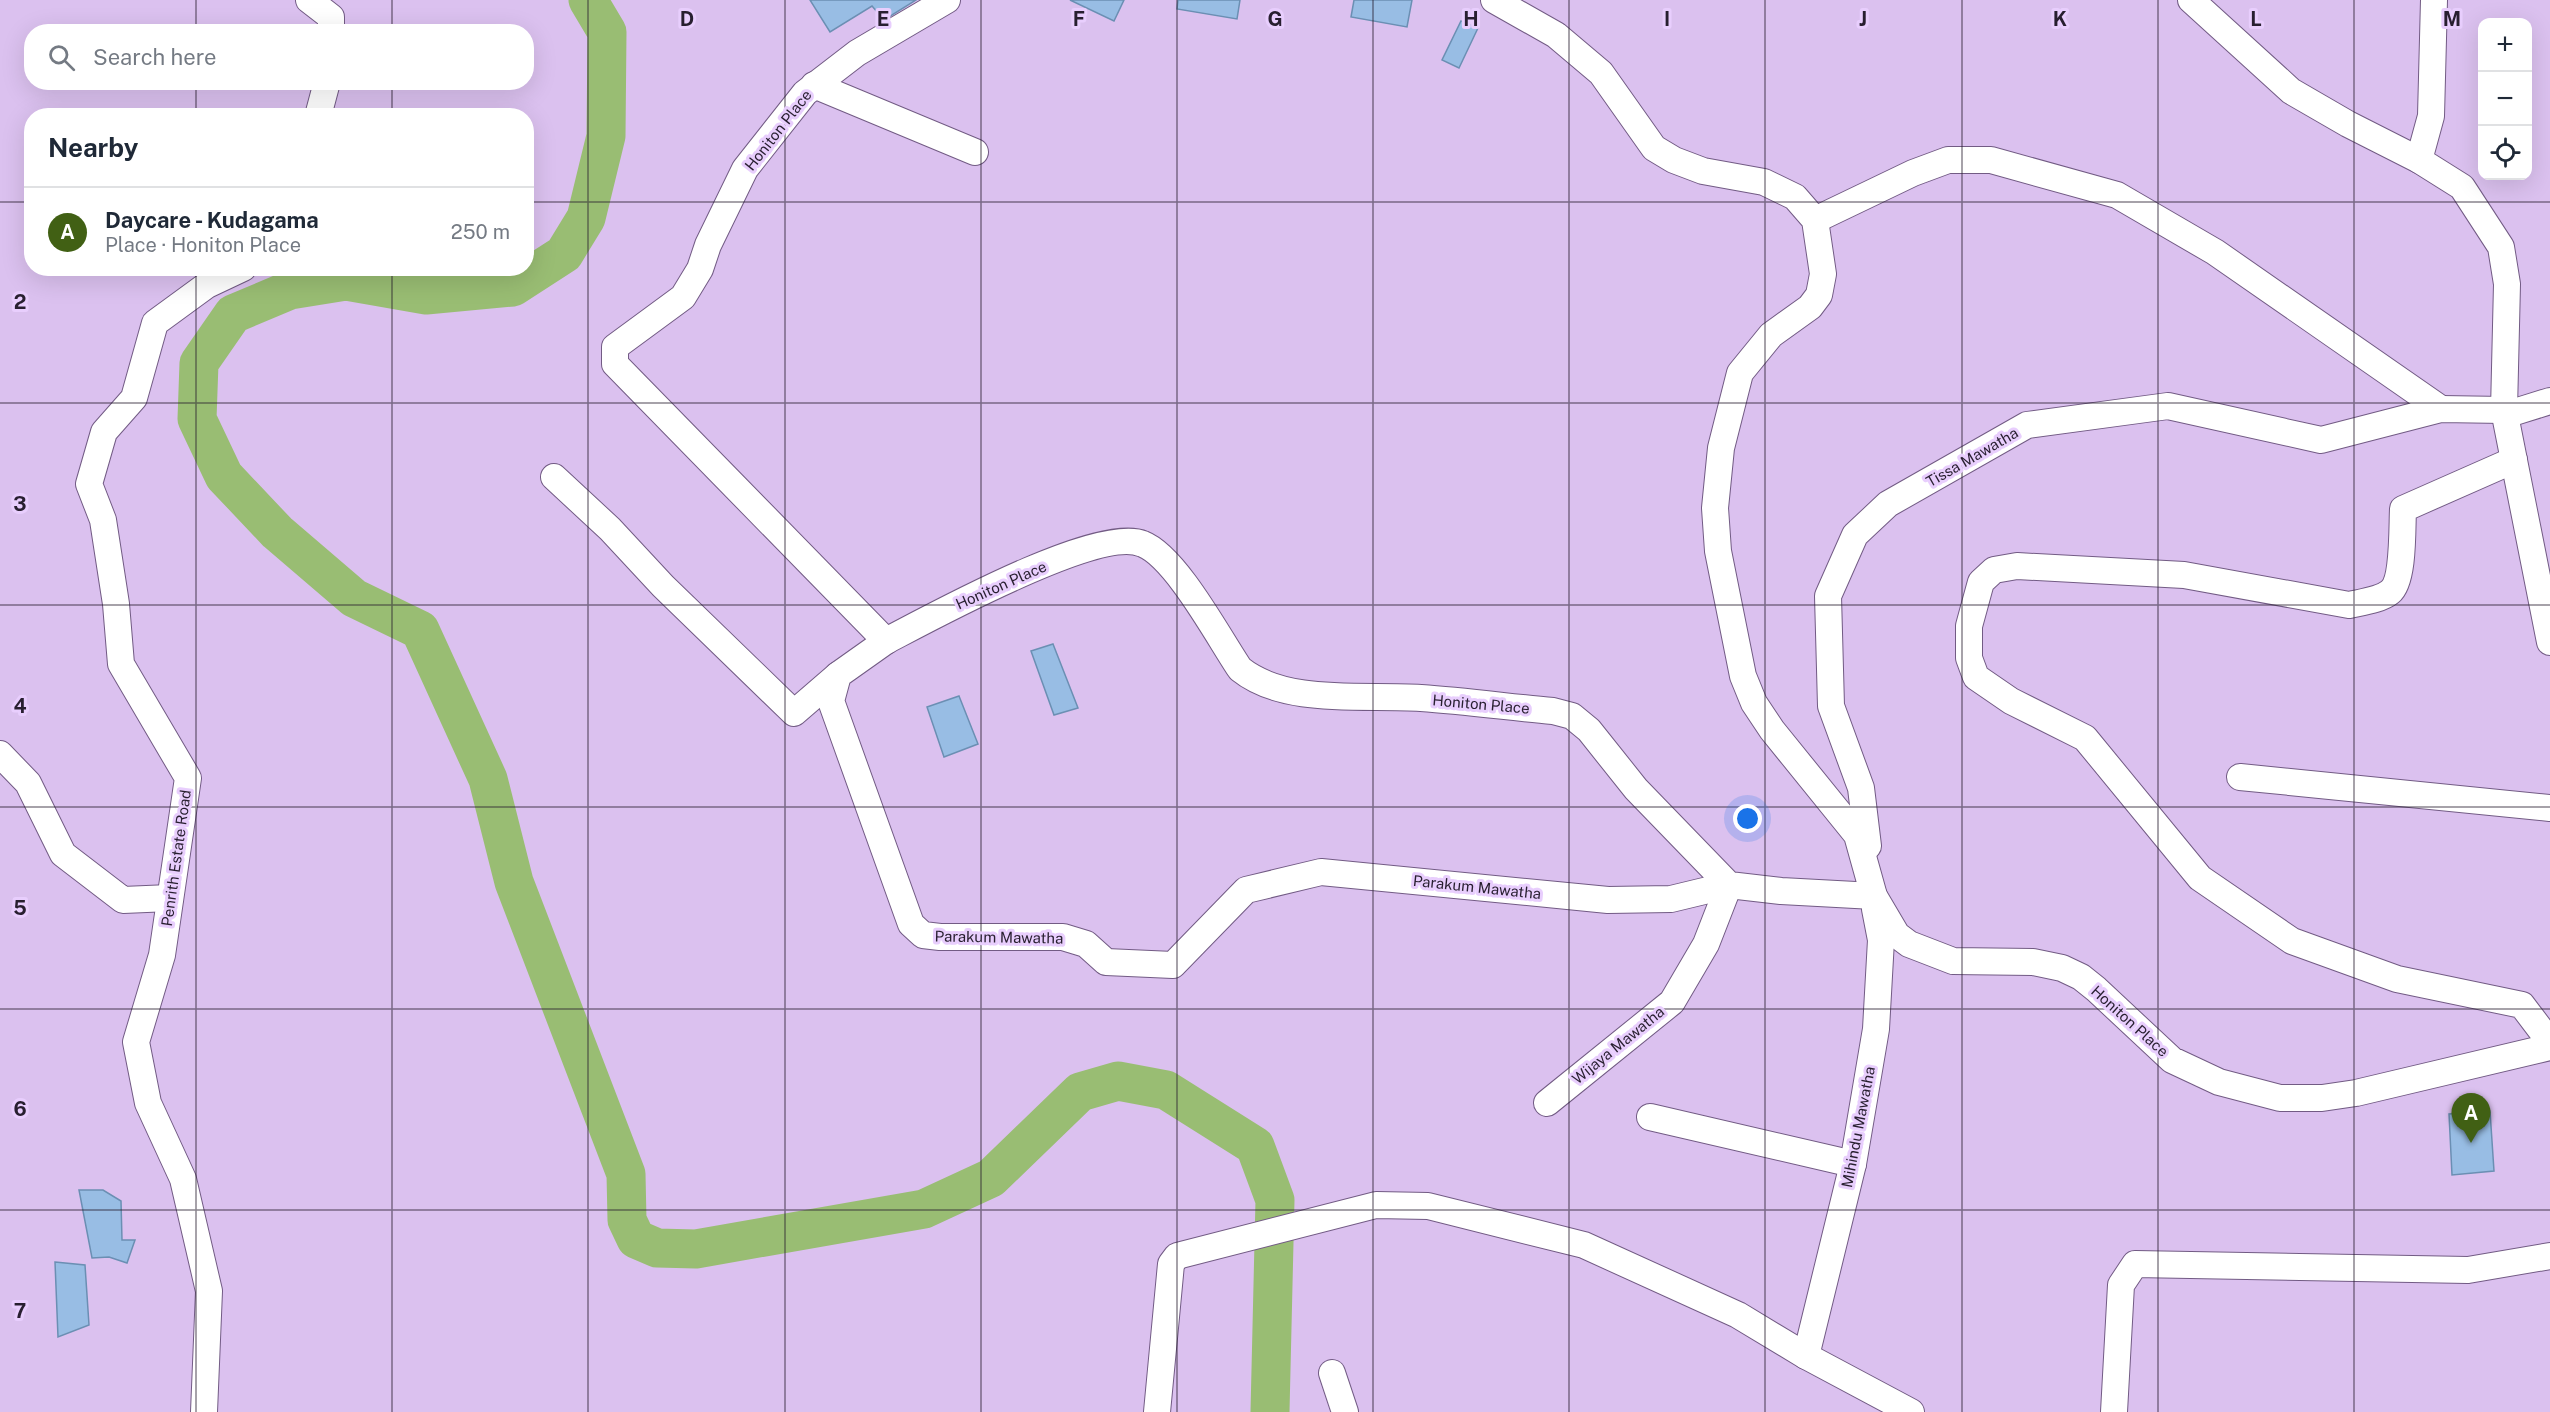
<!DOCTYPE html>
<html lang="en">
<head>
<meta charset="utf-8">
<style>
	body { margin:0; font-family:"Public Sans",sans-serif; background:#f6f6f7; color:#1f2937 }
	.controls { position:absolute; right:18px; top:18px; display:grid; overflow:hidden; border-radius:12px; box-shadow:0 6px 24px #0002 }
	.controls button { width:54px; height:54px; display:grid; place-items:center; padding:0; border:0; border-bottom:2px solid #e0e1e3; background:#fff; color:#1f2937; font:30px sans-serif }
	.you { position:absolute; left:1748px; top:819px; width:21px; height:21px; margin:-15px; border:4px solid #fff; border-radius:50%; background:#1a73e8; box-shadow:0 0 0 9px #1a73e833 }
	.badge { display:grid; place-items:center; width:39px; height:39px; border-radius:50%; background:#416014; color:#fff; font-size:20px; font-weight:700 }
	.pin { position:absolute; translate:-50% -50px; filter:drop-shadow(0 2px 3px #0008) }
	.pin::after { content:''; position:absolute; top:32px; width:21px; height:18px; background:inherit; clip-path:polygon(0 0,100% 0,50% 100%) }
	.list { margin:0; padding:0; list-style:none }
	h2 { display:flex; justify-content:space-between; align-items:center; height:78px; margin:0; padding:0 24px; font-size:26px }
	h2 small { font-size:20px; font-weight:400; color:#747a83 }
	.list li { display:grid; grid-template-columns:39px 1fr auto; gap:18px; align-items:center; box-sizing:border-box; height:90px; padding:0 24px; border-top:2px solid #e0e1e3 }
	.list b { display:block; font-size:22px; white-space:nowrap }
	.list p { margin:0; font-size:20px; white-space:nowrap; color:#747a83 }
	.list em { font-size:20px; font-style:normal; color:#747a83 }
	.icon { flex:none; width:33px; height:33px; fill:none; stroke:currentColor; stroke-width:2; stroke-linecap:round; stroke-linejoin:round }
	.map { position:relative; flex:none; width:2550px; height:1412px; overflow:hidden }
	.search { position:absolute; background:#fff; box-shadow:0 6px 24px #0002; left:24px; top:24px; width:510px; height:66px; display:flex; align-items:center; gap:15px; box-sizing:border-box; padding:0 21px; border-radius:24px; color:#747a83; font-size:22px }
	.panel { position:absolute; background:#fff; box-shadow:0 6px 24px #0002; left:24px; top:108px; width:510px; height:168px; border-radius:24px }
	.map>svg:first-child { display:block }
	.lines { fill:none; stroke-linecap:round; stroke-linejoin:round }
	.river { stroke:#99bd73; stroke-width:39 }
	.building { fill:#98bde4; stroke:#6b8fb3; stroke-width:1.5 }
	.minor-casing { stroke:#725b84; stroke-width:28 }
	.minor { stroke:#fff; stroke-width:26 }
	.grid { fill:none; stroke:#281f30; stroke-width:1.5; stroke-opacity:0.55 }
	.labels { text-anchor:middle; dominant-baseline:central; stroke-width:6; stroke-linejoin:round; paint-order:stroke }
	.street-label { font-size:15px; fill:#281f30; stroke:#e8cefd }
	.grid-label { font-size:20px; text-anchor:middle; font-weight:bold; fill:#281f30; stroke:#e8cefd; stroke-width:6; stroke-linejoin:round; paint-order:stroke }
</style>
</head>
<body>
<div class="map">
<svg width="2550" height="1412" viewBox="0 0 2550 1412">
	<rect width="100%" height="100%" fill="#dbc1ef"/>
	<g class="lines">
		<path class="river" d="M 588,0 L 607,32 L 606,136 L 586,218 L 564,254 L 513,287 L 426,295 L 346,281 L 290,290 L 233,314 L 199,363 L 197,419 L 224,476 L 277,532 L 354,598 L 420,630 L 488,779 L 514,882 L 626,1174 L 627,1220 L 636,1239 L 657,1248 L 696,1249 L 924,1209 L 991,1178 L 1080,1092 L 1118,1081 L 1166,1090 L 1255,1146 L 1275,1200 L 1270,1412"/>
	</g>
	<g class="building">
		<path d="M 810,0 L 916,0 L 884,20 L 872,6 L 830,32 Z"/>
		<path d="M 1070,0 L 1124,0 L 1114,21 Z"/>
		<path d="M 1178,0 L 1240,0 L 1237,19 L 1177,9 Z"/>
		<path d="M 1354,0 L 1412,0 L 1407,27 L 1351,17 Z"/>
		<path d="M 1461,21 L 1478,28 L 1459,68 L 1442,60 Z"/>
		<path d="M 1053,644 L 1078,708 L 1054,715 L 1031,651 Z"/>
		<path d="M 959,696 L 978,744 L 944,757 L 927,707 Z"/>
		<path d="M 2490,1111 L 2494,1171 L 2452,1175 L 2449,1114 Z"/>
		<path d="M 79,1190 L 103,1190 L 121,1201 L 122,1240 L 135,1240 L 127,1263 L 109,1257 L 92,1258 Z"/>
		<path d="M 55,1262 L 85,1265 L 89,1325 L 58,1337 Z"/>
	</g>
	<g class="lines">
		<defs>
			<g id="minor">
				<path d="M 309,0 L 331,17 L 331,32"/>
				<path d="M 947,0 L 857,53 L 805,93 L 745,169 L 708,245 L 700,269 L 683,297 L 615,347 L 615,364 L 886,641 C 932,617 1099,525 1143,544 C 1176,557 1219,638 1240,669 C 1286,706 1365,694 1421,698 C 1465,701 1509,707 1553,711 L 1572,716 L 1589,730 L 1636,789 L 1729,885 L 1781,891 L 1874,896"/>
				<path d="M 1494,0 L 1556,35 L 1601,73 L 1654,148 L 1674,160 L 1703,171 L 1764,182 L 1795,197 L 1815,220 L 1823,274 L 1819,295 L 1810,307 L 1771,335 L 1740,373 L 1721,448 L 1715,508 L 1718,551 L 1743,676 L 1754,703 L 1772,730 L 1857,835 L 1874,896 L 1897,935 L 1909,944 L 1953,961 L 2033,962 L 2062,968 L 2081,977 L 2096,989 L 2172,1060 L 2219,1082 L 2280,1098 L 2322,1098 L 2356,1093 L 2550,1047"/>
				<path d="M 2191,0 L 2291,91 L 2348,124 L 2419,160"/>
				<path d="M 2434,0 L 2431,116 L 2419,160 L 2462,187 L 2501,247 L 2507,284 L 2504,410 L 2550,642"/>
				<path d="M 814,85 L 975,152"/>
				<path d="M 318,116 L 327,82"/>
				<path d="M 1815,220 L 1913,173 L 1948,160 L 1991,160 L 2117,195 L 2215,252 L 2441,409"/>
				<path d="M 2505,415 L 2550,401"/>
				<path d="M 2514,460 L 2403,509 C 2402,527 2404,581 2390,592 C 2380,600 2362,602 2349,605 L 2184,575 L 2017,566 L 1994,570 L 1981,582 L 1969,626 L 1969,658 L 1976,677 L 2011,701 L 2085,738 L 2200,878 L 2292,941 L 2397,979 L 2522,1005 L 2550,1042"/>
				<path d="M 554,477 L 610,529 L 663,586 L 794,713 L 838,675"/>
				<path d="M 886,641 L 838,675 L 831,701 L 911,924 L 923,935 L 940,937 L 1063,937 L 1086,944 L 1106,962 L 1173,965 L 1246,890 L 1321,872 L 1608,900 L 1671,899 L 1729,885"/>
				<path d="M 0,754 L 28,783 L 63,854 L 123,900 L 170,898"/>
				<path d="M 2240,777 L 2550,808"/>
				<path d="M 1868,846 L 1861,788 L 1831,706 L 1828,596 L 1855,535 L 1888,504 L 2027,425 L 2168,406 L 2321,440 L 2441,409 L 2504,410"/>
				<path d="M 1547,1103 L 1672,1002 L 1706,944 L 1729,885"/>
				<path d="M 1650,1117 L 1853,1164"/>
				<path d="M 1806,1356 L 1853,1164 L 1876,1029 L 1881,940 L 1875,909"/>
				<path d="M 1332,1373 L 1345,1412"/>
				<path d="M 204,1412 L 209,1291 L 183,1179 L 148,1103 L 136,1042 L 162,955 L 188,778 L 121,664 L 116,604 L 103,520 L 89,484 L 104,432 L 134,398 L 155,323 L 207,285 L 243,268"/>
				<path d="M 1157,1412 L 1171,1264 L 1177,1256 L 1376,1205 L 1428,1206 L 1584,1245 L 1738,1315 L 1806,1356 L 1911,1412"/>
				<path d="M 2114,1412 L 2121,1285 L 2135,1264 L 2468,1270 L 2550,1256"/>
			</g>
		</defs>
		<use href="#minor" class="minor-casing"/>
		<use href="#minor" class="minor"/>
	</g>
	<path class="grid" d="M 196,0 L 196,32M 392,0 L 392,32M 588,0 L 588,1412M 785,0 L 785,1412M 981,0 L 981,1412M 1177,0 L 1177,1412M 1373,0 L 1373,1412M 1569,0 L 1569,1412M 1765,0 L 1765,1412M 1962,0 L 1962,1412M 2158,0 L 2158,1412M 2354,0 L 2354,1412M 196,82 L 196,116M 392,82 L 392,116M 0,202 L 32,202M 526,202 L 2550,202M 196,268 L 196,1412M 392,268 L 392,1412M 0,403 L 2550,403M 0,605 L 2550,605M 0,807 L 2550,807M 0,1009 L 2550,1009M 0,1210 L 2550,1210"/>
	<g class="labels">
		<g class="street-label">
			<text transform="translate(778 130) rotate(-52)">Honiton Place</text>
			<text transform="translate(1972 457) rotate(-30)">Tissa Mawatha</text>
			<text transform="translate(1001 585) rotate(-24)">Honiton Place</text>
			<text transform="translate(1481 704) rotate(5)">Honiton Place</text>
			<text transform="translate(176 858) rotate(-82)">Penrith Estate Road</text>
			<text transform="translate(1477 887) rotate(6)">Parakum Mawatha</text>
			<text transform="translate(999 937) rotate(1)">Parakum Mawatha</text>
			<text transform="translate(2130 1021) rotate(42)">Honiton Place</text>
			<text transform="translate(1618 1045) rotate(-39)">Wijaya Mawatha</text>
			<text transform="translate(1858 1127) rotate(-79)">Mihindu Mawatha</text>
		</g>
	</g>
	<g class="grid-label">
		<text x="687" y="26">D</text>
		<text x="883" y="26">E</text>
		<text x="1079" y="26">F</text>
		<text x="1275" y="26">G</text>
		<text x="1471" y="26">H</text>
		<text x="1667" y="26">I</text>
		<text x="1863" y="26">J</text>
		<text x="2060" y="26">K</text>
		<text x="2256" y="26">L</text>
		<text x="2452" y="26">M</text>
		<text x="20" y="309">2</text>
		<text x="20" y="511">3</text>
		<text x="20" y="713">4</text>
		<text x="20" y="915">5</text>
		<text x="20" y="1116">6</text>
		<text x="20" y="1318">7</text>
	</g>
</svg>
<div class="controls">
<button>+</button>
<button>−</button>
<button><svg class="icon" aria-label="locate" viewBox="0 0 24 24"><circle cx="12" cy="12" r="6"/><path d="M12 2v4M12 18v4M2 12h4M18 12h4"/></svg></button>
</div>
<div class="you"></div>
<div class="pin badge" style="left:2471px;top:1143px">A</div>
<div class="search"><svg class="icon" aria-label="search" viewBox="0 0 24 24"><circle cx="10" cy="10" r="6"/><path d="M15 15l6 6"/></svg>Search here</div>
<section class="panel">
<h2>Nearby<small></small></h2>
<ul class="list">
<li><span class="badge">A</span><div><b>Daycare - Kudagama</b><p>Place · Honiton Place</p></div><em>250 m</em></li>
</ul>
</section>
</div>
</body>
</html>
